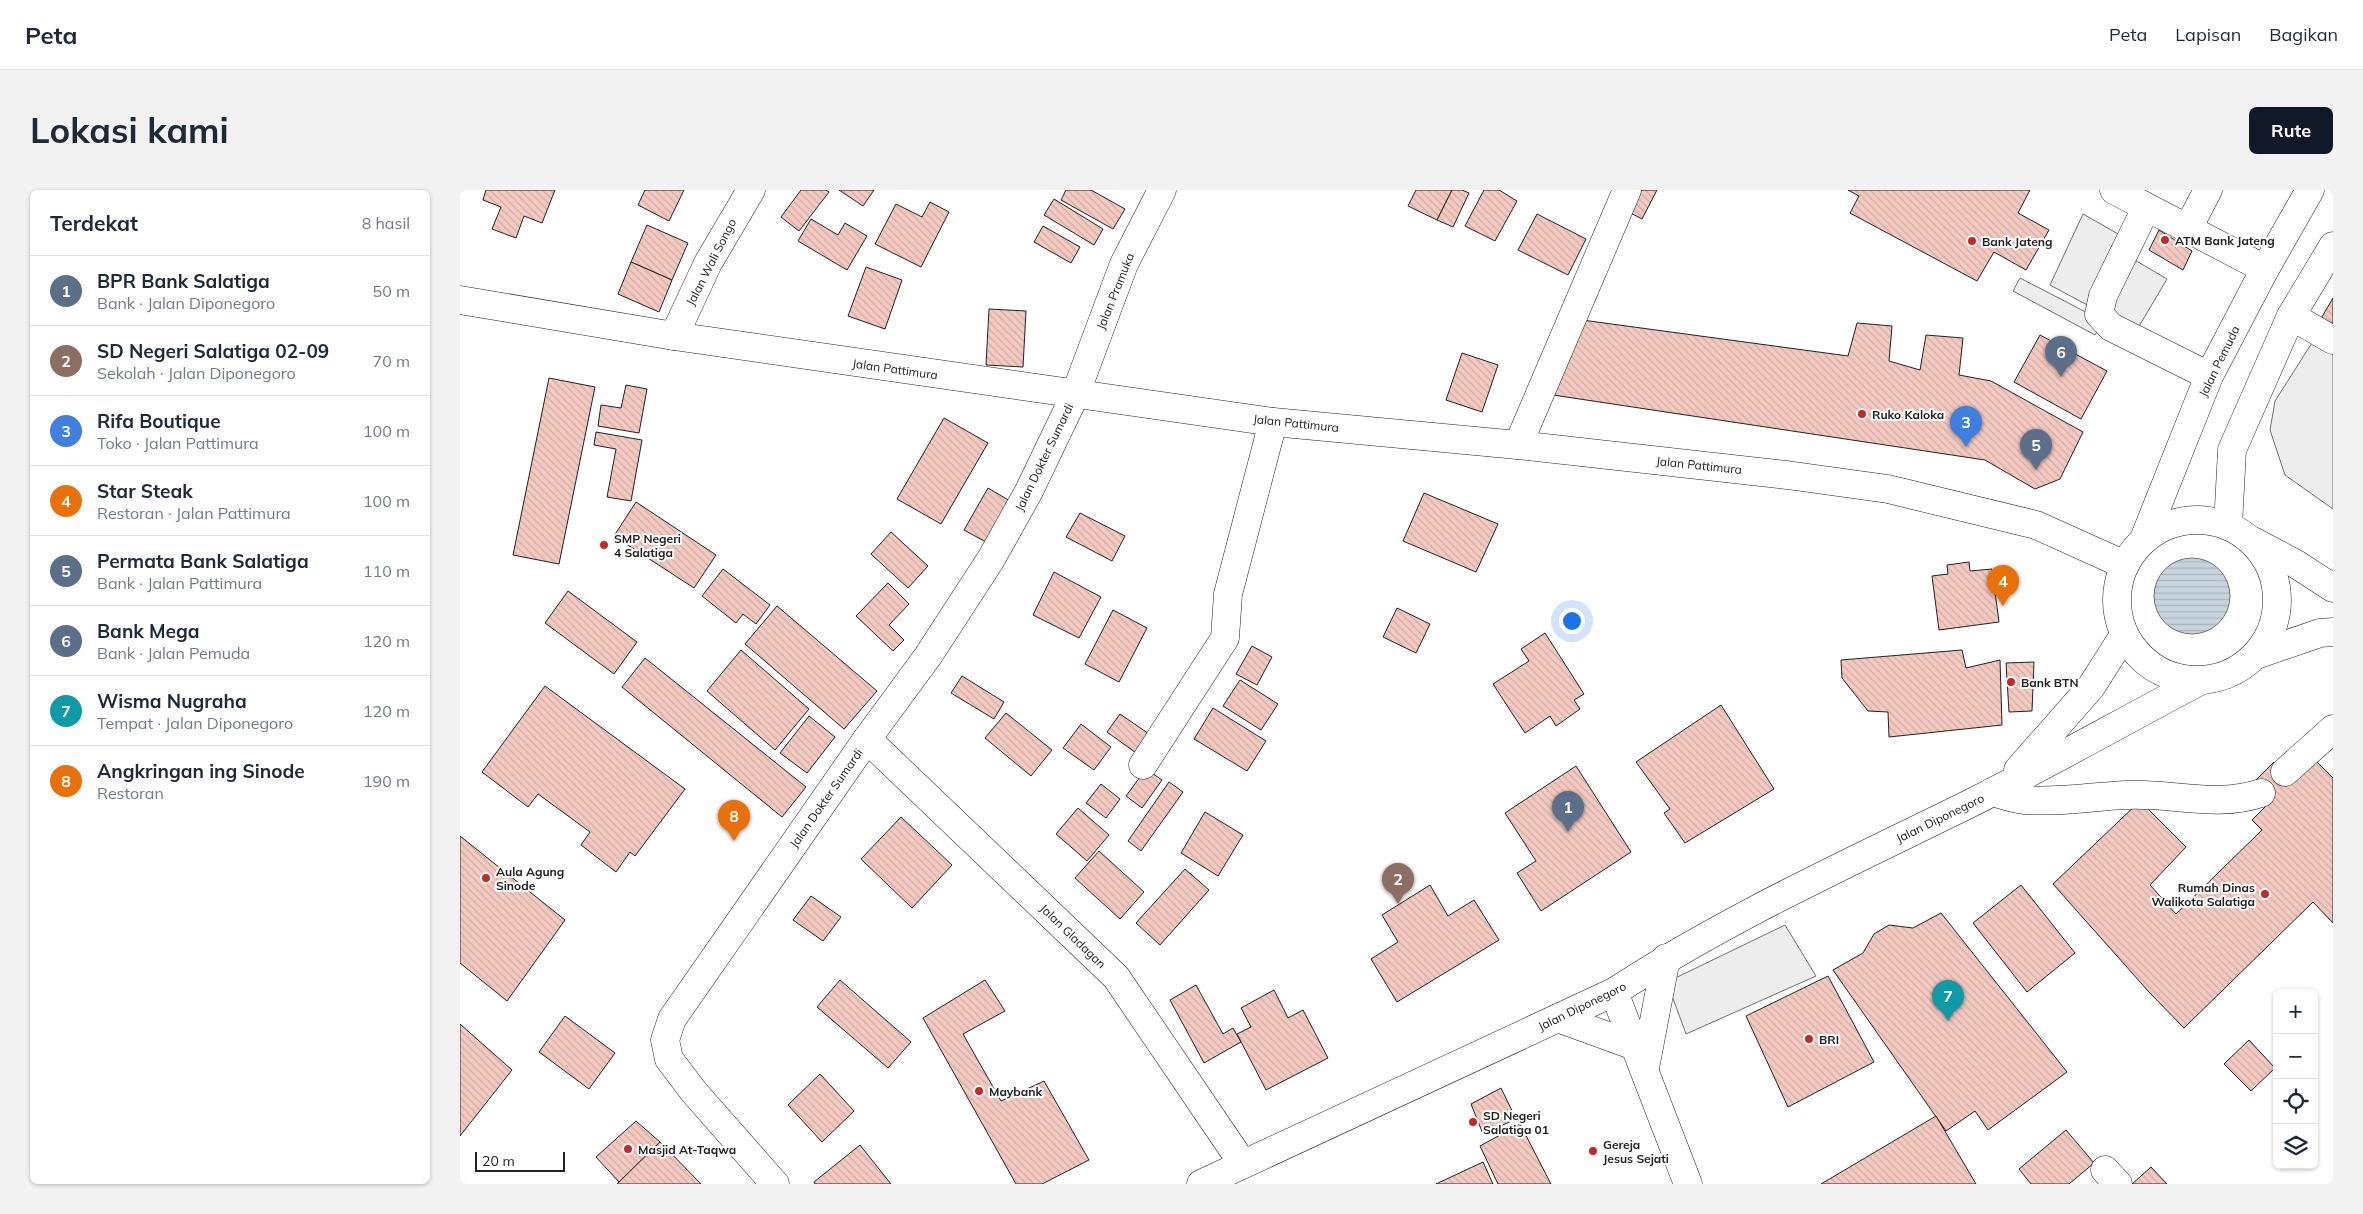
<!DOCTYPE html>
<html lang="id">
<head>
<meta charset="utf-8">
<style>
	body { margin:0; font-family:Mulish,sans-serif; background:#f2f2f3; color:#1f2937 }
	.controls { position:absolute; right:15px; bottom:15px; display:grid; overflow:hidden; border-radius:8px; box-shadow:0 1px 4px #0004 }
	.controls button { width:45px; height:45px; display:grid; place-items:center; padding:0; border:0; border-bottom:1px solid #e0e1e3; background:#fff; color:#1f2937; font:25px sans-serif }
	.scale { position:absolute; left:15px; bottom:12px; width:90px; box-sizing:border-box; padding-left:5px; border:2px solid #222; border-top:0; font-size:14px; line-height:18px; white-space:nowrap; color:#222; -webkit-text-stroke:4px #fff; paint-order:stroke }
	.you { position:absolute; left:1111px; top:430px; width:18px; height:18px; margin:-12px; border:4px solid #fff; border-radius:50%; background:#1a73e8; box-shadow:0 0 0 8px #1a73e833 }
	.badge { display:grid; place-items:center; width:32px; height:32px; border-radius:50%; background:#111827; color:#fff; font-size:16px; font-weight:700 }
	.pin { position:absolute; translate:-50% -41px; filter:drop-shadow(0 1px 2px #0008) }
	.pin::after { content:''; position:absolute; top:26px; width:18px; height:15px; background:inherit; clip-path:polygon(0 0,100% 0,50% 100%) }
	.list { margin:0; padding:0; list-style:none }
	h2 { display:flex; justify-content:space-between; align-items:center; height:65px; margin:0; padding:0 20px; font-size:21px }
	h2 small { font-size:16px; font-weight:400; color:#747a83 }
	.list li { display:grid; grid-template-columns:32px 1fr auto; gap:15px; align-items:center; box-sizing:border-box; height:70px; padding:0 20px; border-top:1px solid #e0e1e3 }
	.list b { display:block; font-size:19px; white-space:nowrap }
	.list p { margin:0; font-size:16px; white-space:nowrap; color:#747a83 }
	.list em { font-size:16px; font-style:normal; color:#747a83 }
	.icon { flex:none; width:28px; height:28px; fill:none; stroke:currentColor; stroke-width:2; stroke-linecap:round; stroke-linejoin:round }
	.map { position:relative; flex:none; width:1873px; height:994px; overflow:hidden; border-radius:8px }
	header { display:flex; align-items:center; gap:30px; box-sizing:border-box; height:70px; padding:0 25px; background:#fff; border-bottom:1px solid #e0e1e3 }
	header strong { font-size:24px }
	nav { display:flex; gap:28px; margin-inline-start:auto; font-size:18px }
	.intro { display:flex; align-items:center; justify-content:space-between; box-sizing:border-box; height:120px; padding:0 30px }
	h1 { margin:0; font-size:35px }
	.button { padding:12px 22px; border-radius:8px; background:#111827; color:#fff; font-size:18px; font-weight:700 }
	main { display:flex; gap:30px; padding:0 30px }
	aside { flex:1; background:#fff; border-radius:8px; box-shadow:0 1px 4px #0004 }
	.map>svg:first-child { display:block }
	.parking { fill:#ededed; stroke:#6f6f6f }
	.water { fill:url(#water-rules); stroke:#6f6f6f }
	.building { fill:url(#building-back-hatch); stroke:#222 }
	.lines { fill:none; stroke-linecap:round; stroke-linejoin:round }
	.minor-casing { stroke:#222; stroke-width:29 }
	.major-casing { stroke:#222; stroke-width:29 }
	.minor { stroke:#fff; stroke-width:28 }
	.major { stroke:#fff; stroke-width:28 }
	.poi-dot { fill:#c62828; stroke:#fff; stroke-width:2 }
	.labels { text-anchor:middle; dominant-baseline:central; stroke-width:4; stroke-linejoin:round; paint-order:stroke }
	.poi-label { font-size:12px; font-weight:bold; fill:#222; stroke:#fff; text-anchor:start }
	.street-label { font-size:12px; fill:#222; stroke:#fff }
</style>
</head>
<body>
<header>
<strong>Peta</strong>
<nav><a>Peta</a><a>Lapisan</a><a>Bagikan</a></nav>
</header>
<div class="intro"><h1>Lokasi kami</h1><a class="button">Rute</a></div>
<main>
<aside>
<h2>Terdekat<small>8 hasil</small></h2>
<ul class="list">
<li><span class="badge" style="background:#5c6f8a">1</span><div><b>BPR Bank Salatiga</b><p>Bank · Jalan Diponegoro</p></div><em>50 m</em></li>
<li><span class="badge" style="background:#8d6e63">2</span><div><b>SD Negeri Salatiga 02-09</b><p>Sekolah · Jalan Diponegoro</p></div><em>70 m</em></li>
<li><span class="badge" style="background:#3f7fe0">3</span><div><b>Rifa Boutique</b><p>Toko · Jalan Pattimura</p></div><em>100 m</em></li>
<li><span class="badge" style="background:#e8710a">4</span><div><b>Star Steak</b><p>Restoran · Jalan Pattimura</p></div><em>100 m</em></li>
<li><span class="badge" style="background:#5c6f8a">5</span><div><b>Permata Bank Salatiga</b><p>Bank · Jalan Pattimura</p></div><em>110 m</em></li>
<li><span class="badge" style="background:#5c6f8a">6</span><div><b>Bank Mega</b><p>Bank · Jalan Pemuda</p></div><em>120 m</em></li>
<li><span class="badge" style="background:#0f9aa8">7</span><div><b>Wisma Nugraha</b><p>Tempat · Jalan Diponegoro</p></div><em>120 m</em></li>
<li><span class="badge" style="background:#e8710a">8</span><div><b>Angkringan ing Sinode</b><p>Restoran</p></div><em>190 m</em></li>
</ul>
</aside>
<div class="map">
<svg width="1873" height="994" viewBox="0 0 1873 994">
	<defs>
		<pattern id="water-rules" width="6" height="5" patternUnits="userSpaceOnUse" patternTransform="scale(1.25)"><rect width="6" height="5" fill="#c7d3dd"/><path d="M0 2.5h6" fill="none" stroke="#abb5bd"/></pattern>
		<pattern id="building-back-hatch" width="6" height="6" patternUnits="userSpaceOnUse" patternTransform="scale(1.25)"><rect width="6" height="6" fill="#f3c9c0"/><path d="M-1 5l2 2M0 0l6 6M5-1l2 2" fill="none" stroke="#d0aca5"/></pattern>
	</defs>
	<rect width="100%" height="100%" fill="#fff"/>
	<g class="parking">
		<path d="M 1623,24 L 1667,49 L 1631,117 L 1590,95 Z"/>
		<path d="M 1673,69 L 1707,89 L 1678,138 L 1646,118 Z"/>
		<path d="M 1560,88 L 1643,131 L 1635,145 L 1553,101 Z"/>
		<path d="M 1857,145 L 1873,154 L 1873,319 L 1825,285 L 1810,240 L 1815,211 Z"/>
		<path d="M 1325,735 L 1356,786 L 1226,844 L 1207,792 Z"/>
	</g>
	<circle class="water" cx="1732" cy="406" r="38"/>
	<g class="building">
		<path d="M 26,0 L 95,0 L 82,33 L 64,26 L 56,48 L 32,39 L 41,17 L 23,10 Z"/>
		<path d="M 185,0 L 224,0 L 209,31 L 178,15 Z"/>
		<path d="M 341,0 L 366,0 L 369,2 L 339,41 L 321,27 Z"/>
		<path d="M 379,0 L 414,0 L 403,16 Z"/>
		<path d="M 606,0 L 631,0 L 665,19 L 653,39 L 601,10 Z"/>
		<path d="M 956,0 L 992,0 L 977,30 L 948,16 Z"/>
		<path d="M 992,0 L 1002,0 L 1009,3 L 993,37 L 977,30 Z"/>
		<path d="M 1024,0 L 1039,0 L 1057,11 L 1035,51 L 1005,36 Z"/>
		<path d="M 1172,0 L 1197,0 L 1182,29 L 1163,19 Z"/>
		<path d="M 1388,0 L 1570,0 L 1558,23 L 1589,40 L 1566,80 L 1534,62 L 1517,91 L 1390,23 L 1399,6 Z"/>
		<path d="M 594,9 L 643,39 L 634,55 L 584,25 Z"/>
		<path d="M 470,12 L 489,22 L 461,77 L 415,54 L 436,14 L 462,27 Z"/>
		<path d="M 1077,24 L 1126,49 L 1108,85 L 1058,60 Z"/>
		<path d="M 351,29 L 378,45 L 385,33 L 407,46 L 387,80 L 338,51 Z"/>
		<path d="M 187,35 L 228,53 L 212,90 L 171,72 Z"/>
		<path d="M 583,36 L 620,57 L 611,73 L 574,52 Z"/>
		<path d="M 1699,40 L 1732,61 L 1723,80 L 1689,60 Z"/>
		<path d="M 171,72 L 212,90 L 199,122 L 158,104 Z"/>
		<path d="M 406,77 L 442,90 L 425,139 L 388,126 Z"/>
		<path d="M 1873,108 L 1873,147 L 1856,137 Z"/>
		<path d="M 529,119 L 566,121 L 563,177 L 526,175 Z"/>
		<path d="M 1122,130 L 1388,166 L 1397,133 L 1432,136 L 1429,171 L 1460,180 L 1466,145 L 1503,148 L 1499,185 L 1531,191 L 1623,242 L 1600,289 L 1575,299 L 1525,270 L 1093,205 Z"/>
		<path d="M 1580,145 L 1647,181 L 1621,229 L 1554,192 Z"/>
		<path d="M 1002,163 L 1038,175 L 1022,222 L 986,210 Z"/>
		<path d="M 89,188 L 135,197 L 99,374 L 53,365 Z"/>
		<path d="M 166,195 L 187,199 L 179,243 L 138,236 L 141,215 L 161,218 Z"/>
		<path d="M 484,228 L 528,253 L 481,334 L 437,309 Z"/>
		<path d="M 136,242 L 182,250 L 171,311 L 147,307 L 156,259 L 134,255 Z"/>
		<path d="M 528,298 L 550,311 L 526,352 L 504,340 Z"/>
		<path d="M 964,303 L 1038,334 L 1016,382 L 943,351 Z"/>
		<path d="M 176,312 L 256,365 L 234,398 L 154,346 Z"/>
		<path d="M 620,323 L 665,346 L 652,371 L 606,347 Z"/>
		<path d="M 431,342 L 468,376 L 448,398 L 411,364 Z"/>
		<path d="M 1509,372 L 1510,381 L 1532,379 L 1539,432 L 1479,440 L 1472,386 L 1488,384 L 1487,375 Z"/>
		<path d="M 263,379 L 310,415 L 296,434 L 283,424 L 276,433 L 242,406 Z"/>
		<path d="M 594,382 L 641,407 L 619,448 L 573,425 Z"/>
		<path d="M 428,393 L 449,414 L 429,435 L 444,450 L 433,461 L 396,426 Z"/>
		<path d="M 108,401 L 177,452 L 154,484 L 85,433 Z"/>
		<path d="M 317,416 L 417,501 L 384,539 L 285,454 Z"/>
		<path d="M 937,418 L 970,434 L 956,463 L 923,447 Z"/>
		<path d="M 653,420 L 687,438 L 659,492 L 625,474 Z"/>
		<path d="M 1085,443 L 1124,504 L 1114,510 L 1120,519 L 1096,536 L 1090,526 L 1065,543 L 1033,494 L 1069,471 L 1061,459 Z"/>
		<path d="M 792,456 L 812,467 L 797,495 L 776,484 Z"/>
		<path d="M 281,460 L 349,519 L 315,560 L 247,501 Z"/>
		<path d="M 1502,460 L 1506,478 L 1540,470 L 1542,535 L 1429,547 L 1428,522 L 1408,521 L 1382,488 L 1381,470 Z"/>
		<path d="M 185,468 L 346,597 L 322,627 L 162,497 Z"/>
		<path d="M 1574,472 L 1572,521 L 1549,522 L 1546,473 Z"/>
		<path d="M 502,486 L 544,512 L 534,529 L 491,503 Z"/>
		<path d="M 780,490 L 818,514 L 801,540 L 763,516 Z"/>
		<path d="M 85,496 L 225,599 L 175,666 L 170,662 L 156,682 L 121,655 L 130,642 L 78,604 L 68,617 L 22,582 Z"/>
		<path d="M 1261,515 L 1314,599 L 1225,653 L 1204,623 L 1210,619 L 1176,572 Z"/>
		<path d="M 753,518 L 806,551 L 787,581 L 734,549 Z"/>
		<path d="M 546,523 L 592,560 L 571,586 L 525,548 Z"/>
		<path d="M 660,524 L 692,546 L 679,565 L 647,542 Z"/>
		<path d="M 349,526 L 375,547 L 347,583 L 320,563 Z"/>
		<path d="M 621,534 L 651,557 L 634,580 L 603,558 Z"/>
		<path d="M 1854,569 L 1873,588 L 1873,733 L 1853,712 L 1724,838 L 1689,802 L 1593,694 L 1680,611 L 1726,657 L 1690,695 L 1716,724 L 1802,640 L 1792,630 L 1810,612 L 1792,594 L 1814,572 L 1825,582 Z"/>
		<path d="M 1116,576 L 1171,662 L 1081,721 L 1057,683 L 1076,671 L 1045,623 Z"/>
		<path d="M 686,579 L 702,590 L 682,618 L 666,606 Z"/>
		<path d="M 709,592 L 723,602 L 681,661 L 668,651 Z"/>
		<path d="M 641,594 L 660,609 L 646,628 L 626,613 Z"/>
		<path d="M 618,618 L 649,645 L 627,671 L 596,644 Z"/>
		<path d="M 745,622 L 783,645 L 758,686 L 721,663 Z"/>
		<path d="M 441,627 L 492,675 L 452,718 L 401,669 Z"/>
		<path d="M 0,646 L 105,730 L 47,811 L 0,773 Z"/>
		<path d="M 639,661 L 684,702 L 660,729 L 615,688 Z"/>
		<path d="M 725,679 L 749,700 L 700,755 L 676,733 Z"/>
		<path d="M 970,695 L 988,726 L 1014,710 L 1039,750 L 937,812 L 911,769 L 938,752 L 922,725 Z"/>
		<path d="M 1561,695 L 1615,763 L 1567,802 L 1513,733 Z"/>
		<path d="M 351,706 L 381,727 L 363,751 L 333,730 Z"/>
		<path d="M 1481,723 L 1607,882 L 1528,940 L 1515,921 L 1486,941 L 1373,780 L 1403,763 L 1414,744 L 1429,735 L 1453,738 Z"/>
		<path d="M 1368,786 L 1414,872 L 1328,917 L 1286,826 Z"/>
		<path d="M 380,790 L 451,852 L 428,878 L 357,817 Z"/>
		<path d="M 525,790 L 545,821 L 503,844 L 541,911 L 584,891 L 629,970 L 582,994 L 556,994 L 463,828 Z"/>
		<path d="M 736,795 L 763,844 L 773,838 L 781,852 L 744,873 L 710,810 Z"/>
		<path d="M 814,800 L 828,828 L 843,820 L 868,868 L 806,900 L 777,844 L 791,837 L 781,818 Z"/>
		<path d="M 105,826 L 155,863 L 129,899 L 79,862 Z"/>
		<path d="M 0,834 L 52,880 L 0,946 Z"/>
		<path d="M 1789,850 L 1815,878 L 1791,901 L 1764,874 Z"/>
		<path d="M 360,884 L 394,921 L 362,952 L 328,915 Z"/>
		<path d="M 1041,898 L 1056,929 L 1023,944 L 1011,914 Z"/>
		<path d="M 1476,926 L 1516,994 L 1361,994 Z"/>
		<path d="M 176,931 L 200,952 L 159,992 L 136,967 Z"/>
		<path d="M 1060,934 L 1091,994 L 1038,994 L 1020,956 Z"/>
		<path d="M 1606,940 L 1634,973 L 1609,994 L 1571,994 L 1559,979 Z"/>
		<path d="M 200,952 L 241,994 L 157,994 L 159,992 Z"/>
		<path d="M 400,955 L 431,994 L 355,994 L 354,992 Z"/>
		<path d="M 1023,972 L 1033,994 L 976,994 Z"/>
		<path d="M 1691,977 L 1707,994 L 1672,994 Z"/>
	</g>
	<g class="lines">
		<defs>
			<g id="minor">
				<path d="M 1654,0 L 1805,79"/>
				<path d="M 1686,18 L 1643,106 L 1639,124 L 1651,137 L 1749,186"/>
				<path d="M 1728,38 L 1748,0"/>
				<path d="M 1831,126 L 1873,150"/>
				<path d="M 214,146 L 248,73 L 291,0"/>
				<path d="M 1058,255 L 1167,0"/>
				<path d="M 1768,336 L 1772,260 L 1831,126 L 1873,56"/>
				<path d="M 1684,349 L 1749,186 L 1805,79 L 1850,0"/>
				<path d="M 407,549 L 656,787 L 783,974"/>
				<path d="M 683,575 L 765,448 L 768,404 L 813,232"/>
				<path d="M 1825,582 L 1873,539"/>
				<path d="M 1532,602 C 1543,605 1554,609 1565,610 C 1600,613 1634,606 1668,605 C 1714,603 1757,618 1801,603"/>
				<path d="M 1645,980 L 1658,994"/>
				<path d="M 315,994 L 234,902 L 209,869 L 205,850 L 212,829 L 407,549 L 468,466 L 531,369 L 569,301 L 615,205 L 664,74 L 702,0"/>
			</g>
			<g id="major">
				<path d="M 0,110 L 214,146 L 813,232 L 1058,255 L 1327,285 L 1428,299 L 1576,335 L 1665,375"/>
				<circle cx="1737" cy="410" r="80"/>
				<path d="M 1793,351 L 1836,374 L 1873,398"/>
				<path d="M 1796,465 L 1860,443 L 1873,442"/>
				<path d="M 1558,580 L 1631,497 L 1664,445"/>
				<path d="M 1154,802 L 1228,994"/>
				<path d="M 1098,828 L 1175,856"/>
				<path d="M 1185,878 L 1206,768"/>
				<path d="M 741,994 L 1154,802 C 1266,729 1387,674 1507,615 C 1585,576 1662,532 1740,491"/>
			</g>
		</defs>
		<use href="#minor" class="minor-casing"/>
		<use href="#major" class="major-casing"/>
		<use href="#minor" class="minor"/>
		<use href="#major" class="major"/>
	</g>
	<g class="poi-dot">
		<circle cx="1705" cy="50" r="5"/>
		<circle cx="1512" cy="51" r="5"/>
		<circle cx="1402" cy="224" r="5"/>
		<circle cx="144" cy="355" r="5"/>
		<circle cx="1551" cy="492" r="5"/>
		<circle cx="26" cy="688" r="5"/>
		<circle cx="1805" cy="704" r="5"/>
		<circle cx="1349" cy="849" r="5"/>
		<circle cx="519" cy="901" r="5"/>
		<circle cx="1013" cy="932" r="5"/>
		<circle cx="168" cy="959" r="5"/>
		<circle cx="1133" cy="961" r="5"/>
	</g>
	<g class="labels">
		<g class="poi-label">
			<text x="1715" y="50">ATM Bank Jateng</text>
			<text x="1522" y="51">Bank Jateng</text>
			<text x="1412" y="224">Ruko Kaloka</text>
			<text x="154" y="348">SMP Negeri<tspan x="154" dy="14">4 Salatiga</tspan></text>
			<text x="1561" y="492">Bank BTN</text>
			<text x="36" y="681">Aula Agung<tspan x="36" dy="14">Sinode</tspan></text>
			<text x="1795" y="697" text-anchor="end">Rumah Dinas<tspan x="1795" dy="14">Walikota Salatiga</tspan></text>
			<text x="1359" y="849">BRI</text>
			<text x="529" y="901">Maybank</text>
			<text x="1023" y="925">SD Negeri<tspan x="1023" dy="14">Salatiga 01</tspan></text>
			<text x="1143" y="954">Gereja<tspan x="1143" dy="14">Jesus Sejati</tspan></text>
			<text x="178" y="959">Masjid At-Taqwa</text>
		</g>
		<g class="street-label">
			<text transform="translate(251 72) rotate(-63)">Jalan Wali Songo</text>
			<text transform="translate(655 101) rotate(-68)">Jalan Pramuka</text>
			<text transform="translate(1759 171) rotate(-64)">Jalan Pemuda</text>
			<text transform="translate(435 179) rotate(8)">Jalan Pattimura</text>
			<text transform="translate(836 233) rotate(6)">Jalan Pattimura</text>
			<text transform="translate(584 267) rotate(-64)">Jalan Dokter Sumardi</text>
			<text transform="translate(1239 275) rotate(6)">Jalan Pattimura</text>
			<text transform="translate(366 608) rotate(-55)">Jalan Dokter Sumardi</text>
			<text transform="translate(1480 628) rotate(-26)">Jalan Diponegoro</text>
			<text transform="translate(613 746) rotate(44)">Jalan Gladagan</text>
			<text transform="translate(1122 816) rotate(-26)">Jalan Diponegoro</text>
		</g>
	</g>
</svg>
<div class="controls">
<button>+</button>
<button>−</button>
<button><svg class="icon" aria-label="locate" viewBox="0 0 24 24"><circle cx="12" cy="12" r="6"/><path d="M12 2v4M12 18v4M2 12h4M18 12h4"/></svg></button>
<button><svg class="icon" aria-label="layers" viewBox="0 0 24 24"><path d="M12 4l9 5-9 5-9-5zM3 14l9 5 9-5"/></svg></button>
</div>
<div class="scale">20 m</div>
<div class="you"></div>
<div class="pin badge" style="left:1108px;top:642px;background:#5c6f8a">1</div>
<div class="pin badge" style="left:938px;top:714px;background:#8d6e63">2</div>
<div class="pin badge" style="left:1506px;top:257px;background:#3f7fe0">3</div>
<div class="pin badge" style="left:1543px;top:416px;background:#e8710a">4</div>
<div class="pin badge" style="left:1576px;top:280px;background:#5c6f8a">5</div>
<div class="pin badge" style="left:1601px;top:187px;background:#5c6f8a">6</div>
<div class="pin badge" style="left:1488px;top:831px;background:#0f9aa8">7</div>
<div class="pin badge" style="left:274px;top:651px;background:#e8710a">8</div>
</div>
</main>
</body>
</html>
